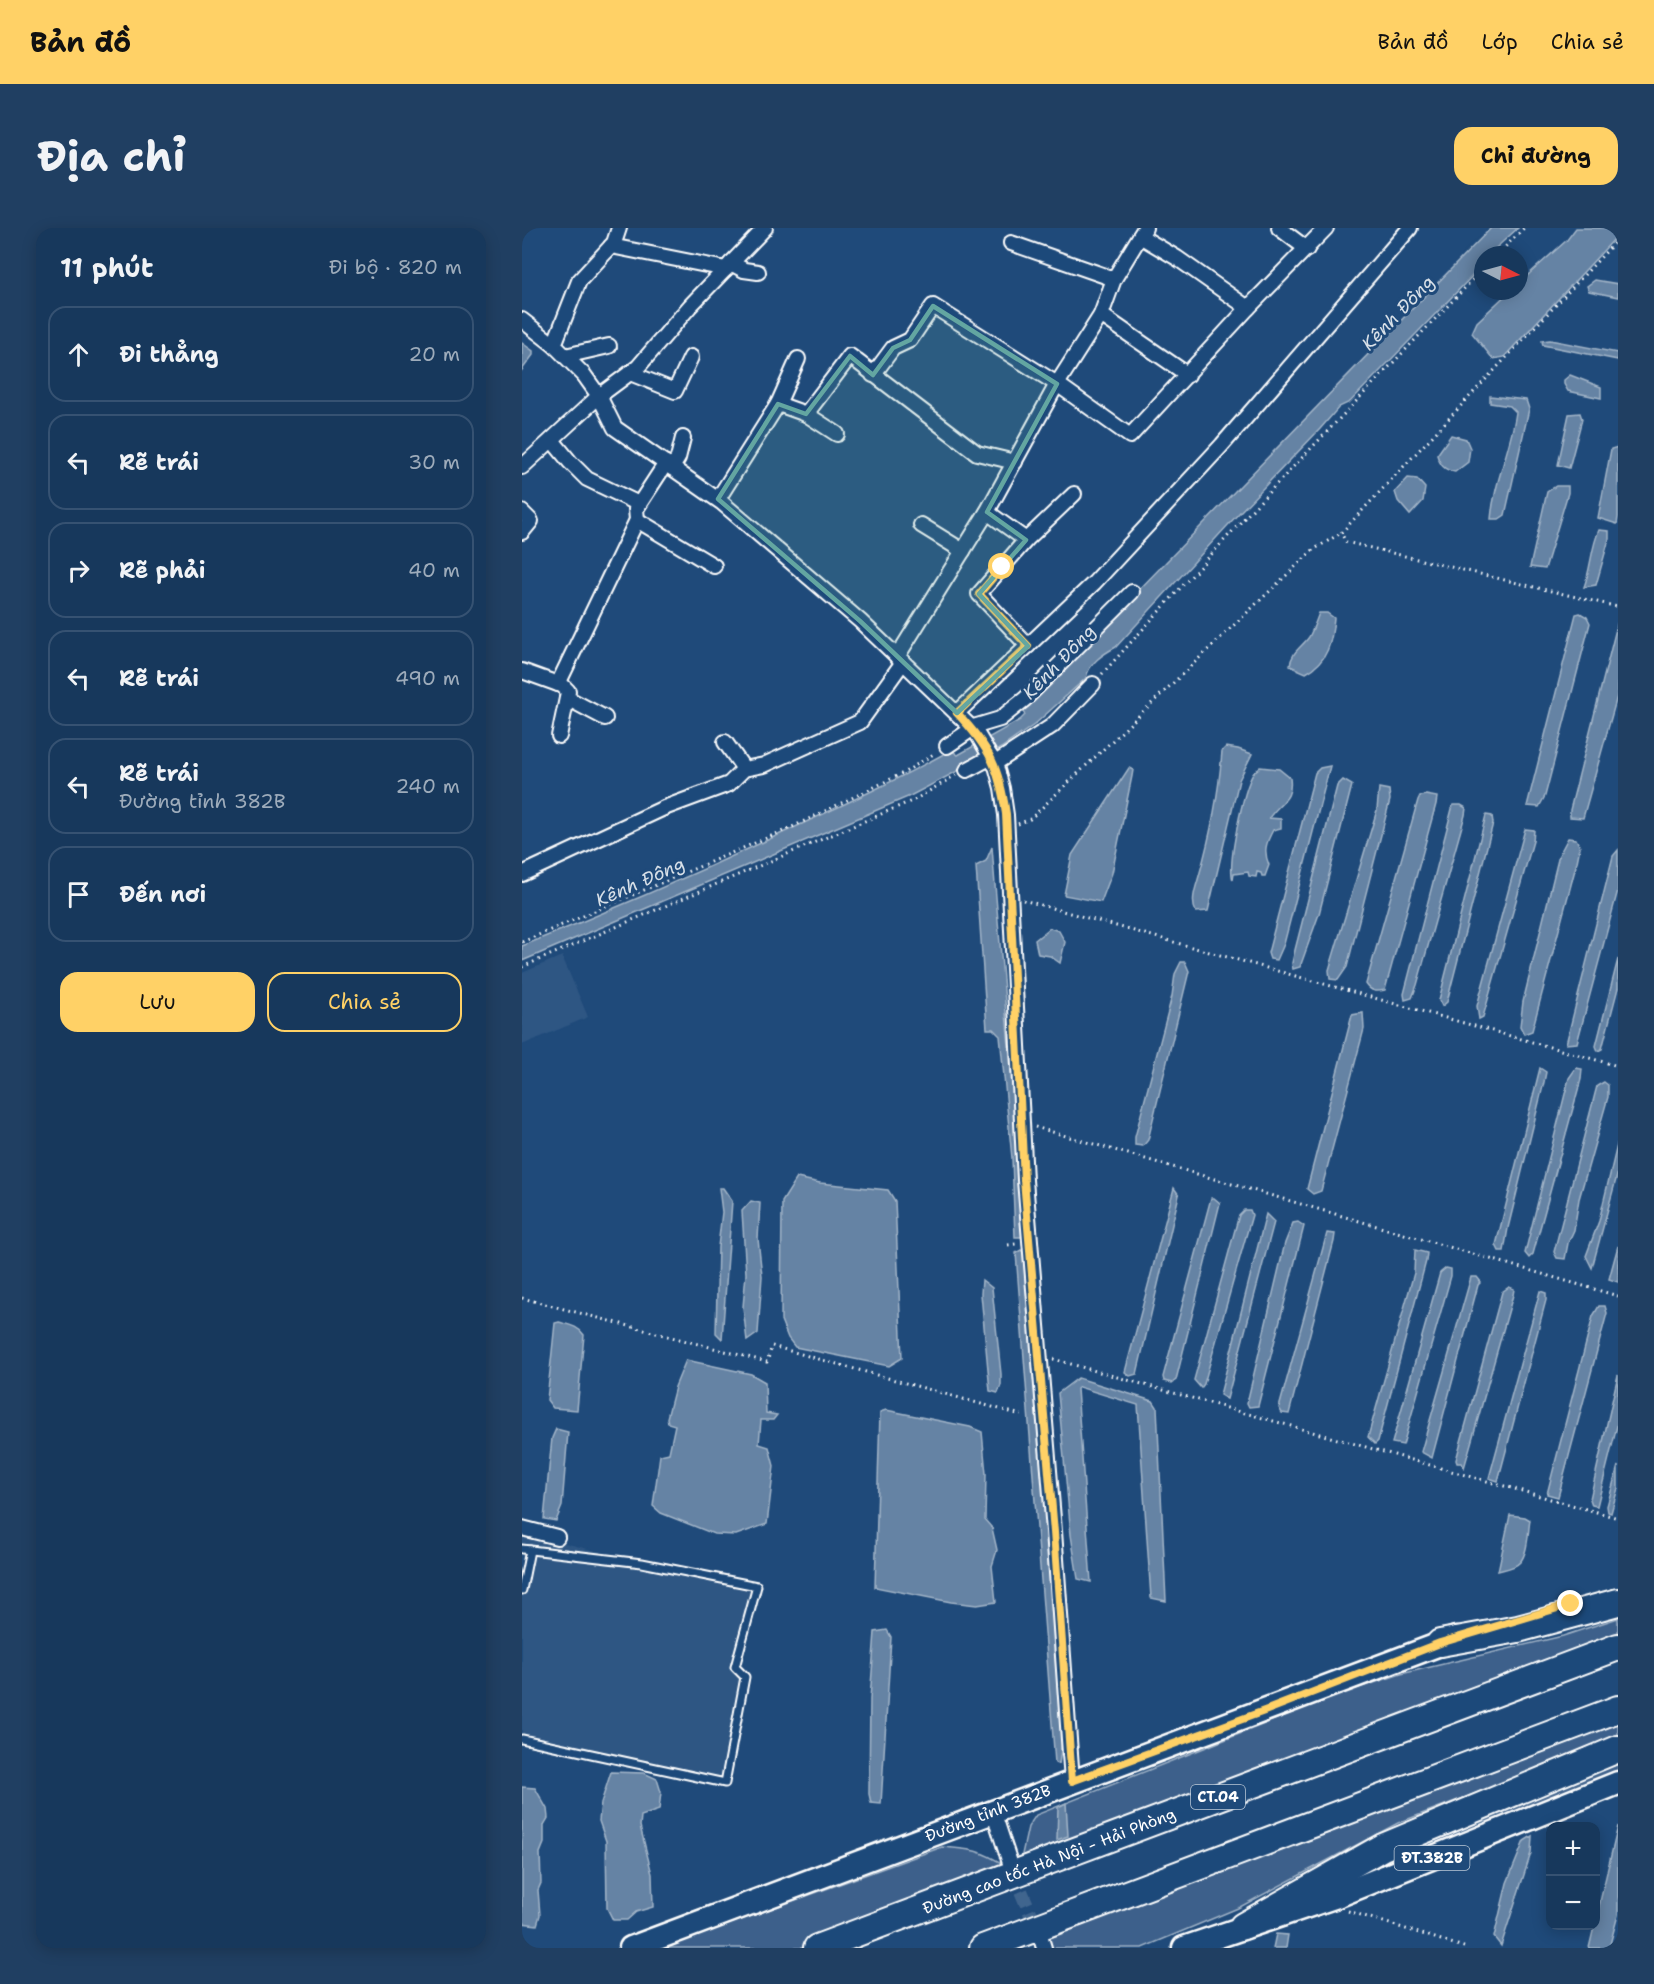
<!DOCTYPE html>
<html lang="vi">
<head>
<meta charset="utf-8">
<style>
	body { margin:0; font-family:"Shantell Sans",sans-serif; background:#203f62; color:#f1f3f6 }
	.controls { position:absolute; right:18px; bottom:18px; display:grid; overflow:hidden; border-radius:12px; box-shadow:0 3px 15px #0003 }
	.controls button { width:54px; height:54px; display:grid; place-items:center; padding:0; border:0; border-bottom:2px solid #365272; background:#17385c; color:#f1f3f6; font:30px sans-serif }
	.compass { position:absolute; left:952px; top:18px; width:54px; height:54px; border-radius:50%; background:#17385c; box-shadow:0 3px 15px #0003; rotate:96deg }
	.stop { position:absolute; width:18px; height:18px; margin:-14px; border:4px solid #ffd166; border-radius:50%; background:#fff }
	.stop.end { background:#ffd166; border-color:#fff; box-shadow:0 2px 6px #0008 }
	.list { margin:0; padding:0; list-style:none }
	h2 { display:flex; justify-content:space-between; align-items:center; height:78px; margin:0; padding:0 24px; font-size:26px }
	h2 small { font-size:20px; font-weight:400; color:#9eacbb }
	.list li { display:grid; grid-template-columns:39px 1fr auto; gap:18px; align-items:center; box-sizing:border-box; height:96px; margin:0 12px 12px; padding:0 12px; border:2px solid #365272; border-radius:18px }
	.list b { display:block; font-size:22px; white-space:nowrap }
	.list p { margin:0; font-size:20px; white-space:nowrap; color:#9eacbb }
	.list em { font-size:20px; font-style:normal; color:#9eacbb }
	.actions { display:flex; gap:12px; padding:18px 24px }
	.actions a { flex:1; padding:14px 0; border:2px solid #ffd166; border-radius:18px; text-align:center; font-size:21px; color:#ffd166 }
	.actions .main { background:#ffd166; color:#111 }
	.icon { flex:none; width:33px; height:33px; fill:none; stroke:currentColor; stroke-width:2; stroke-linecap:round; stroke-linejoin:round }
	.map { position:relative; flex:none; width:1096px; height:1720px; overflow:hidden; border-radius:18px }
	header { display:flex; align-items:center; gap:36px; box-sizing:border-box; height:84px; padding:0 30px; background:#ffd166; color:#111 }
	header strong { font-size:28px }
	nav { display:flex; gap:33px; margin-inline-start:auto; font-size:21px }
	.intro { display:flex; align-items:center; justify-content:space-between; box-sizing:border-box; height:144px; padding:0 36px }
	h1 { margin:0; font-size:42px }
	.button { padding:15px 27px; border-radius:18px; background:#ffd166; color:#111; font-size:21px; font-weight:700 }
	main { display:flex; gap:36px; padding:0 36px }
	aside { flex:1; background:#17385c; border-radius:18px; box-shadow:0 3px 15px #0003 }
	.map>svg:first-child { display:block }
	.built { fill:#2e5683 }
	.green { fill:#3c618b; stroke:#9eb0c5; stroke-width:1.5 }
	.water { fill:#6583a4; stroke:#a3b5c8; stroke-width:1.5 }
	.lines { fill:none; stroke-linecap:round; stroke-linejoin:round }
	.minor-tunnel { stroke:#41658e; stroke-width:14; stroke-dasharray:14 7; stroke-linecap:butt }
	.service-casing { stroke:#fff; stroke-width:11 }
	.minor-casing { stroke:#fff; stroke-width:18 }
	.primary-casing { stroke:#fff; stroke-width:27 }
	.motorway-casing { stroke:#fff; stroke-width:30 }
	.path { stroke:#fff; stroke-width:3; stroke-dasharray:1.5 4.5; stroke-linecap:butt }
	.service { stroke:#1f4a7a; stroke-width:7 }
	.minor { stroke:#1f4a7a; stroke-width:14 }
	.primary { stroke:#1f4a7a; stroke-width:22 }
	.motorway { stroke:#1f4a7a; stroke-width:26 }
	.route { stroke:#ffd166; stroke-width:8 }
	.marked { fill:#63a6a1; fill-opacity:0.2; stroke:#63a6a1; stroke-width:4.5; stroke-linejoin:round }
	.labels { text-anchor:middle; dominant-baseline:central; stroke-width:6; stroke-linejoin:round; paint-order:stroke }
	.shield { fill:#1f4a7a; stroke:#bcc9d7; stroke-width:1.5 }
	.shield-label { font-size:15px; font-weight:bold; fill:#fff }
	.street-label { font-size:16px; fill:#fff; stroke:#1f4a7a }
	.water-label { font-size:18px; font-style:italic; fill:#d8e0e8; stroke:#1f4a7a }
</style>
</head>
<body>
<header>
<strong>Bản đồ</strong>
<nav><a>Bản đồ</a><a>Lớp</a><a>Chia sẻ</a></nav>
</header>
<div class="intro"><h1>Địa chỉ</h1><a class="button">Chỉ đường</a></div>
<main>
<aside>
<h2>11 phút<small>Đi bộ · 820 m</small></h2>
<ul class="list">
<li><svg class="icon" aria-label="ahead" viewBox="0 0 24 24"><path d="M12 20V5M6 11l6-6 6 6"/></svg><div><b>Đi thẳng</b></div><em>20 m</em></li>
<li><svg class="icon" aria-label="left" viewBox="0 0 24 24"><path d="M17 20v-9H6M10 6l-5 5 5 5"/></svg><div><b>Rẽ trái</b></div><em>30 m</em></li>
<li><svg class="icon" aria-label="right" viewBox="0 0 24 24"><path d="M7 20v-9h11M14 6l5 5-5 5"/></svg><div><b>Rẽ phải</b></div><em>40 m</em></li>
<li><svg class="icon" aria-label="left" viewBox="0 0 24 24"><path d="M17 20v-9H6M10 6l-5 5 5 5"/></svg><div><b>Rẽ trái</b></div><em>490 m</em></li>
<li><svg class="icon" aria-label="left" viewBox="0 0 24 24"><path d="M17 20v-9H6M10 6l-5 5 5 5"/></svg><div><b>Rẽ trái</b><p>Đường tỉnh 382B</p></div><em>240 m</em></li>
<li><svg class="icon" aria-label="arrive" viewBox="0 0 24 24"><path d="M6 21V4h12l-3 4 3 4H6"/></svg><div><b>Đến nơi</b></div></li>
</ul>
<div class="actions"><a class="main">Lưu</a><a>Chia sẻ</a></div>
</aside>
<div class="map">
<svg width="1096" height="1720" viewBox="0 0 1096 1720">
	<rect width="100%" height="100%" fill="#1f4a7a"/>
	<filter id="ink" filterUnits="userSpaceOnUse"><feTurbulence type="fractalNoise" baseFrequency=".0167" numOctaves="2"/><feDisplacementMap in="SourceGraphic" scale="12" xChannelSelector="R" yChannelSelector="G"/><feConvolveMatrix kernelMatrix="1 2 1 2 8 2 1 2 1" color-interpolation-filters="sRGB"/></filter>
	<g filter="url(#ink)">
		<g class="built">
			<path d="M 40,728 L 66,789 L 0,817 L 0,745 Z"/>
			<path d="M 0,1304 L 120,1335 L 235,1358 L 213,1439 L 223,1449 L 203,1555 L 0,1511 Z"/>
		</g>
		<g class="green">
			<path d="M 1096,1390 L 1096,1416 L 499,1631 L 506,1599 L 514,1587 L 815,1467 L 879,1446 L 1041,1408 Z"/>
			<path d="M 1096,1488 L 1096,1509 L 1069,1521 L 876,1595 L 716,1680 L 620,1720 L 527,1720 L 522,1706 Z"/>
			<path d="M 1096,1530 L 1096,1546 L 844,1646 L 863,1631 Z"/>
			<path d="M 420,1619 C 449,1621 459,1622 484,1638 L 290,1720 L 141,1720 Z"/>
		</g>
		<g class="water">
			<path d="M 969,0 L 996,0 L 966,27 L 961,27 L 961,34 L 956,42 L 828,174 L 817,179 L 798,201 L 718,284 L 594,419 C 581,426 567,435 564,450 L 512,497 L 479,520 L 388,568 L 0,733 L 0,718 C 91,682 180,643 269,601 C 323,576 377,551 429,522 L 436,527 L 498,492 L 503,487 L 500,482 Z"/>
			<path d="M 1054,0 L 1096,0 L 1096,7 L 982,129 L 971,131 L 950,105 L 955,94 L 988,63 L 997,63 L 997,55 L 1045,12 Z"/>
			<path d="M 1073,52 L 1096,56 L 1096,69 L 1067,63 L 1065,58 Z"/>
			<path d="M 1028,112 L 1096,125 L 1096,132 L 1021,117 L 1020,113 Z"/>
			<path d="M 0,115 L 11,123 L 11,127 L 0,142 Z"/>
			<path d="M 1048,147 L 1079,159 L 1079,170 L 1046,163 L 1042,156 L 1042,152 Z"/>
			<path d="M 968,168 L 1004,172 L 1007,181 L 983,287 L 977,291 L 969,291 C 972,254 989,221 994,184 L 988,178 L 968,175 Z"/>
			<path d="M 1058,185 L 1060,191 L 1047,240 L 1036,237 L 1047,186 Z"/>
			<path d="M 929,207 L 944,211 L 948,220 L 946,234 L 933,244 C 922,242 918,237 915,227 Z"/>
			<path d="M 1096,219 L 1096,289 L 1095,296 L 1076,290 L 1089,221 Z"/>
			<path d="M 886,250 L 895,251 L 903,260 L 901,273 L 888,287 L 876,273 L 873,264 Z"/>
			<path d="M 1034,258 L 1046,258 L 1046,265 L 1023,341 L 1008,339 L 1025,264 Z"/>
			<path d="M 1077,302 L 1087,303 L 1087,311 L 1074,357 L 1062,359 C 1069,340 1069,320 1077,302 Z"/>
			<path d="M 797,385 L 805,385 L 812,390 C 810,413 806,434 784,445 L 768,438 C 769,424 780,419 787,409 C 791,402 794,393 797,385 Z"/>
			<path d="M 1058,385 L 1065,389 L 1068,395 L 1023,568 L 1017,579 L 1005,578 L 1054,386 Z"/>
			<path d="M 1096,393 L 1096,465 L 1061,590 L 1048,589 L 1048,582 Z"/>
			<path d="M 704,519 L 716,521 L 730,526 L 717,552 L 686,683 L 674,684 C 668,673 674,659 677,648 C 689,606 697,565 700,523 Z"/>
			<path d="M 808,538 L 762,716 L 755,732 L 748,731 L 746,725 L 793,545 L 798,540 Z"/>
			<path d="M 738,539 L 757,541 L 768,550 C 771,572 759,573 747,590 L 759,591 L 759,600 L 751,602 C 744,615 741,623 747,637 L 743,648 L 740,648 L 739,645 L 735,644 L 734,649 L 727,648 L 726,644 L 712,646 L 711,652 C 705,635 722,561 731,546 C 733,542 735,542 738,539 Z"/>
			<path d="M 607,540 L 611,542 L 610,548 L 590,645 L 579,674 L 542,667 L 550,627 Z"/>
			<path d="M 821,552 L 830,557 L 797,686 L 778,739 L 771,741 L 770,735 L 773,722 L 815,558 Z"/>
			<path d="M 857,560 L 867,562 L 868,572 L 825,739 L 816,752 L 808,751 L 807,742 L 855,582 Z"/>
			<path d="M 904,567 L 915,569 L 914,576 L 863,762 C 855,764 849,764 844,756 L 896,572 L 898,568 Z"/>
			<path d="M 931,577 L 939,577 L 944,580 L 943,587 L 895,757 L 890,770 L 883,772 L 882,766 Z"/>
			<path d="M 964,587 L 970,588 L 971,595 L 925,774 L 920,778 L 917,772 Z"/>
			<path d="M 1003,601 L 1012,602 L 1011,613 L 961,789 L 957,791 L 955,778 Z"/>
			<path d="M 1046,610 L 1054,611 L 1058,619 L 1055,634 L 1010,803 L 1002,806 L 998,798 L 1001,774 L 1037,627 Z"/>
			<path d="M 470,619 C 480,749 493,879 504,1009 L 493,1009 L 490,930 L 478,808 L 471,801 L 465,801 L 454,638 L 464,633 Z"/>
			<path d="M 1096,622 L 1096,662 L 1055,815 L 1044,816 L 1091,628 Z"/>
			<path d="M 528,700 L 537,703 L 543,714 L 538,735 L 528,728 L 516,726 L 513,712 Z"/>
			<path d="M 1096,731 L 1096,760 L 1080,821 L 1076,823 L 1074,818 Z"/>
			<path d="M 659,734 L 663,734 L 667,743 L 626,912 L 621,918 L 613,917 L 613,909 L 650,768 L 653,746 Z"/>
			<path d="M 841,785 L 842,801 L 799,963 L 791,966 L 785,961 L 830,787 Z"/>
			<path d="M 1018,840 L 1024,844 L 1022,854 L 986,1000 L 982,1023 L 977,1023 L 974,1017 Z"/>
			<path d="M 1054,840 L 1060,841 L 1059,851 L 1011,1026 L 1007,1030 L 1003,1025 L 1047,850 Z"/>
			<path d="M 1082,854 L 1086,857 L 1086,869 L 1057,971 L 1052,1002 L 1046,1015 L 1043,1031 L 1035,1030 L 1032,1024 L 1075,858 Z"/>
			<path d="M 1096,913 L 1096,944 L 1070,1040 L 1064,1028 L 1077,993 Z"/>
			<path d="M 275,950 L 298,955 L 366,962 L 373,973 L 380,1130 L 367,1138 L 273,1119 L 266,1110 L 259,1092 L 260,974 Z"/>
			<path d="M 197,960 L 201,960 L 210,973 L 200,1111 L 194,1105 L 196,1019 L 200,984 Z"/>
			<path d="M 652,960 L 657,967 L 615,1146 L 608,1148 L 603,1144 Z"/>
			<path d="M 689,970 L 692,970 L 698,975 L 654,1152 L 650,1155 L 642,1153 L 641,1149 Z"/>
			<path d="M 229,973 L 238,975 L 236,1011 L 240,1048 L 236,1105 L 225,1113 L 221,1079 L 224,1046 L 220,983 Z"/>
			<path d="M 722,982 L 728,982 L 730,987 L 682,1156 L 679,1160 L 672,1152 L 717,987 Z"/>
			<path d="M 744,986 L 752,994 L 705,1171 L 698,1167 Z"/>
			<path d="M 776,994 L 782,998 L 781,1002 L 736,1178 L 727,1179 L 725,1175 L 763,1015 L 771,995 Z"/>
			<path d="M 805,1005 L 813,1006 L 812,1013 L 767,1186 L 760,1185 L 757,1180 Z"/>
			<path d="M 1096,1018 L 1096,1054 L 1087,1051 Z"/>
			<path d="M 499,1022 L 503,1026 L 529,1325 L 540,1515 L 537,1536 L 533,1535 L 494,1025 Z"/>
			<path d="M 893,1022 L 905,1025 L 904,1033 L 856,1213 L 853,1216 L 846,1209 L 892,1045 Z"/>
			<path d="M 924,1040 L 929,1041 L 929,1048 L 881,1217 L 870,1215 L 918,1045 Z"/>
			<path d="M 949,1049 L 955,1049 L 959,1054 L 956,1057 L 910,1230 L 899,1224 Z"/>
			<path d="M 460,1052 L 470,1060 L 479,1146 L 479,1157 L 476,1165 L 468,1163 L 459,1066 Z"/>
			<path d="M 987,1059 L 992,1061 L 991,1067 L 942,1240 L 940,1235 L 935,1235 L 934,1232 L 980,1064 Z"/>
			<path d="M 1018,1063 L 1024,1065 L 1024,1072 L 976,1253 L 967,1250 Z"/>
			<path d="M 1077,1078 L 1083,1078 L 1085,1085 L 1036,1269 L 1025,1266 L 1071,1088 Z"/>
			<path d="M 37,1094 C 47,1097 56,1098 62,1107 L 55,1182 L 31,1180 L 25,1172 L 33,1095 Z"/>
			<path d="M 164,1132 L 229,1146 L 243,1154 L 244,1185 L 255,1187 L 251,1192 L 239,1192 L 237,1216 L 247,1219 L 252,1238 L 245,1296 L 214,1307 L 192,1306 L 139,1285 L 131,1278 L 138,1227 L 147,1225 L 153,1197 L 146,1195 L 145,1190 L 153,1159 Z"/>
			<path d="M 1096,1147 L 1096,1194 L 1075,1278 L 1070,1277 L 1068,1271 Z"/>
			<path d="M 556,1150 L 624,1171 L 631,1173 L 635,1179 L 644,1373 L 629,1370 L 616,1177 L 557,1159 L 555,1161 L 569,1354 L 556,1351 L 549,1307 L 536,1165 Z"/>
			<path d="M 364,1182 L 448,1199 L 460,1204 L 464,1246 L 463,1292 L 470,1300 L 475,1322 L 470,1338 L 474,1374 L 455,1377 L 429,1374 L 353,1359 L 358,1184 Z"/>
			<path d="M 34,1201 L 46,1204 L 40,1278 L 34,1293 L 22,1291 L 30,1210 Z"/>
			<path d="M 1096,1238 L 1096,1260 L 1089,1285 L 1086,1284 L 1085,1278 Z"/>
			<path d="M 988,1287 L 1003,1289 L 1008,1292 C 1006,1304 1006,1325 998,1334 C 993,1340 983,1341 976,1343 Z"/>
			<path d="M 365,1402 L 369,1409 L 359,1576 L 349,1575 L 347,1566 L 348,1471 L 353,1404 Z"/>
			<path d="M 89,1544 L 122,1545 L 135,1551 L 139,1564 L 137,1582 L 119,1588 L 118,1598 L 130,1646 L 131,1679 L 114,1684 L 105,1692 L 91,1692 L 85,1680 L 84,1613 L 77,1593 L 79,1575 Z"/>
			<path d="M 0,1559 L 13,1560 L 25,1581 L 26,1590 L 22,1597 L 22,1615 L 18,1625 L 19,1655 L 16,1662 L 18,1687 L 15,1697 L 0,1695 Z"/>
			<path d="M 544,1575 L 546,1608 L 535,1612 L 536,1579 Z"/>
			<path d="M 1096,1598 L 1096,1687 L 1087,1720 L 1067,1720 Z"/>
			<path d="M 1010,1608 L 1009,1625 L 979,1718 L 972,1709 L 985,1655 L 1002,1613 Z"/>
			<path d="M 754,1706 L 766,1707 L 764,1720 L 751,1720 Z"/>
		</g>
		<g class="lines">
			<path class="minor-tunnel" d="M 491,1644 L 516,1703"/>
			<defs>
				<g id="service">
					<path d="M 0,1321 L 120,1335 L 235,1358 L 213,1439 L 223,1449 L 203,1555 L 0,1511"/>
					<path d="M 0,1362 L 8,1322"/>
				</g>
				<g id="minor">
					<path d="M 757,0 L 785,21"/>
					<path d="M 618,8 L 655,30 L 726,80"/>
					<path d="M 489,15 L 592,51"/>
					<path d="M 89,18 L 204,41"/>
					<path d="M 209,35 L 222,42 L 236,44"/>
					<path d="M 579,87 L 666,147"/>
					<path d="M 0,92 L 32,117 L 62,147 L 77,168 L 93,200 L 199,274 L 338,393 L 454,504 L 474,538 L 480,560 L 484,587 L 503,952 L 532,1303 L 550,1553"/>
					<path d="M 32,117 L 57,53 L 92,15 L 97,0"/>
					<path d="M 43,128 L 87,118"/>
					<path d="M 108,145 L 153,163 L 169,129"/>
					<path d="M 351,147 L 371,120 L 388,112 L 411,78 L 535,156 L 608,208 L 726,80 L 804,0"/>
					<path d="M 256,176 L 276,131"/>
					<path d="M 284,186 L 315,206"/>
					<path d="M 30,212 L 48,234 L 65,251 L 117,276"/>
					<path d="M 0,239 L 77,168 L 116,139 L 168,78 L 243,0"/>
					<path d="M 150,240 L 156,230 L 161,210"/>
					<path d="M 196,271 L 256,176 L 284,186 L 328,128 L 455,225 L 493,234"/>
					<path d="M 0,284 L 9,293 L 0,304"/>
					<path d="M 465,284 L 504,312 L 457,366 L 506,418"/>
					<path d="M 115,292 L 192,338"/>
					<path d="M 399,297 L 441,323"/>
					<path d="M 504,312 L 552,266"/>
					<path d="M 375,429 L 465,284 L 535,156 L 579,87 L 592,51 L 623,0"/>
					<path d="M 0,443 L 36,456 L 115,292 L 114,281 L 144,235"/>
					<path d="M 36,456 L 40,457 L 46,463 L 45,470 L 83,490"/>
					<path d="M 435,485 L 572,355 L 700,217 L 888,0"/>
					<path d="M 448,500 L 478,491 L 503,471 L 610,364"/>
					<path d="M 37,508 L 45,470"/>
					<path d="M 203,514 L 222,541"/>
					<path d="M 425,518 L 450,501"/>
					<path d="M 472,536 L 530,498 L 571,456"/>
					<path d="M 445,542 L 469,529"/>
					<path d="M 0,646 L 142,580 L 207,556 L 222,541 L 242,537 L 338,494 L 381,434"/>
					<path d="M 0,1300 L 35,1309"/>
					<path d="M 471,1583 L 491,1644"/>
					<path d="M 518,1707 L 522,1720"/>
				</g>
				<g id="primary">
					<path d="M 109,1720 L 934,1410"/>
					<path d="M 662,1720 L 815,1668 L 1096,1555"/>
				</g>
				<g id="motorway">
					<path d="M 918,1415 L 996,1401 L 1096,1374"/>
					<path d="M 721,1698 L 861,1619 L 1096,1521"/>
					<path d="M 295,1720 L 1096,1419"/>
					<path d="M 461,1720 L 1096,1481"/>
				</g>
			</defs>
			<use href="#service" class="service-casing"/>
			<use href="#minor" class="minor-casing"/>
			<use href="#primary" class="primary-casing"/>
			<use href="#motorway" class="motorway-casing"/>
			<g class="path">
				<path d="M 1096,11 L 819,305 L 824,314 L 1096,379"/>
				<path d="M 975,27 L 1002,0"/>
				<path d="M 580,446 L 728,284 L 961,41"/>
				<path d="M 496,596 L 508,591 L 791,322 L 819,305"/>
				<path d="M 501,672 L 1096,838"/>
				<path d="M 0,714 L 268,600 L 383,544 L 413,525"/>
				<path d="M 0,739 L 392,572 L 434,547"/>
				<path d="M 513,899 L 1096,1068"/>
				<path d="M 486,1017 L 494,1016"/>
				<path d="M 0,1070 L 245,1134 L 250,1118 L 499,1187"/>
				<path d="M 531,1131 L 1096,1290"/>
				<path d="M 826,1683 L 945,1720"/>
			</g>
			<use href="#service" class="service"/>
			<use href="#minor" class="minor"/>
			<use href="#primary" class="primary"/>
			<use href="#motorway" class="motorway"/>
		</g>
	</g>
	<g class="lines" filter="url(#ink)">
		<path class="route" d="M 480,339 L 457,366 L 506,418 L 435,485 C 468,520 477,539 484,586 L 502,952 L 532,1304 L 550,1553 L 745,1482 L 918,1415 L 1049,1376"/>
	</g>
	<path class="marked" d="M 411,78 L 535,156 L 465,284 L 504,312 L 457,366 L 506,418 L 435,485 L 338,393 L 196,271 L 256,176 L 284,186 L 328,128 L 351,147 L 371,120 L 388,112 Z"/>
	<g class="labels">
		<g class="shield">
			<rect x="669" y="1557" width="54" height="24" rx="4.5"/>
			<rect x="872.5" y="1618" width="75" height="24" rx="4.5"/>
		</g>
		<g class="shield-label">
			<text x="696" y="1569">CT.04</text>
			<text x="910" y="1630">ĐT.382B</text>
		</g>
		<g class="street-label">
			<text transform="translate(466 1585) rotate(-21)">Đường tỉnh 382B</text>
			<text transform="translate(527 1633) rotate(-21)">Đường cao tốc Hà Nội - Hải Phòng</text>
		</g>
		<g class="water-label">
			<text transform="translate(876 85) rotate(-46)">Kênh Đông</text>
			<text transform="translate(537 434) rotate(-46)">Kênh Đông</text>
			<text transform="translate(118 654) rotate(-24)">Kênh Đông</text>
		</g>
	</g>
</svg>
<div class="controls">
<button>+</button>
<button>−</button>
</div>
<svg class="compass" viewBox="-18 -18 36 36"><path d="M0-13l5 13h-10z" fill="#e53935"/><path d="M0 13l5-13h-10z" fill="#9eacbb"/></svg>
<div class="stop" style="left:480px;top:339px"></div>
<div class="stop end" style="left:1049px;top:1376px"></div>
</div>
</main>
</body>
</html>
